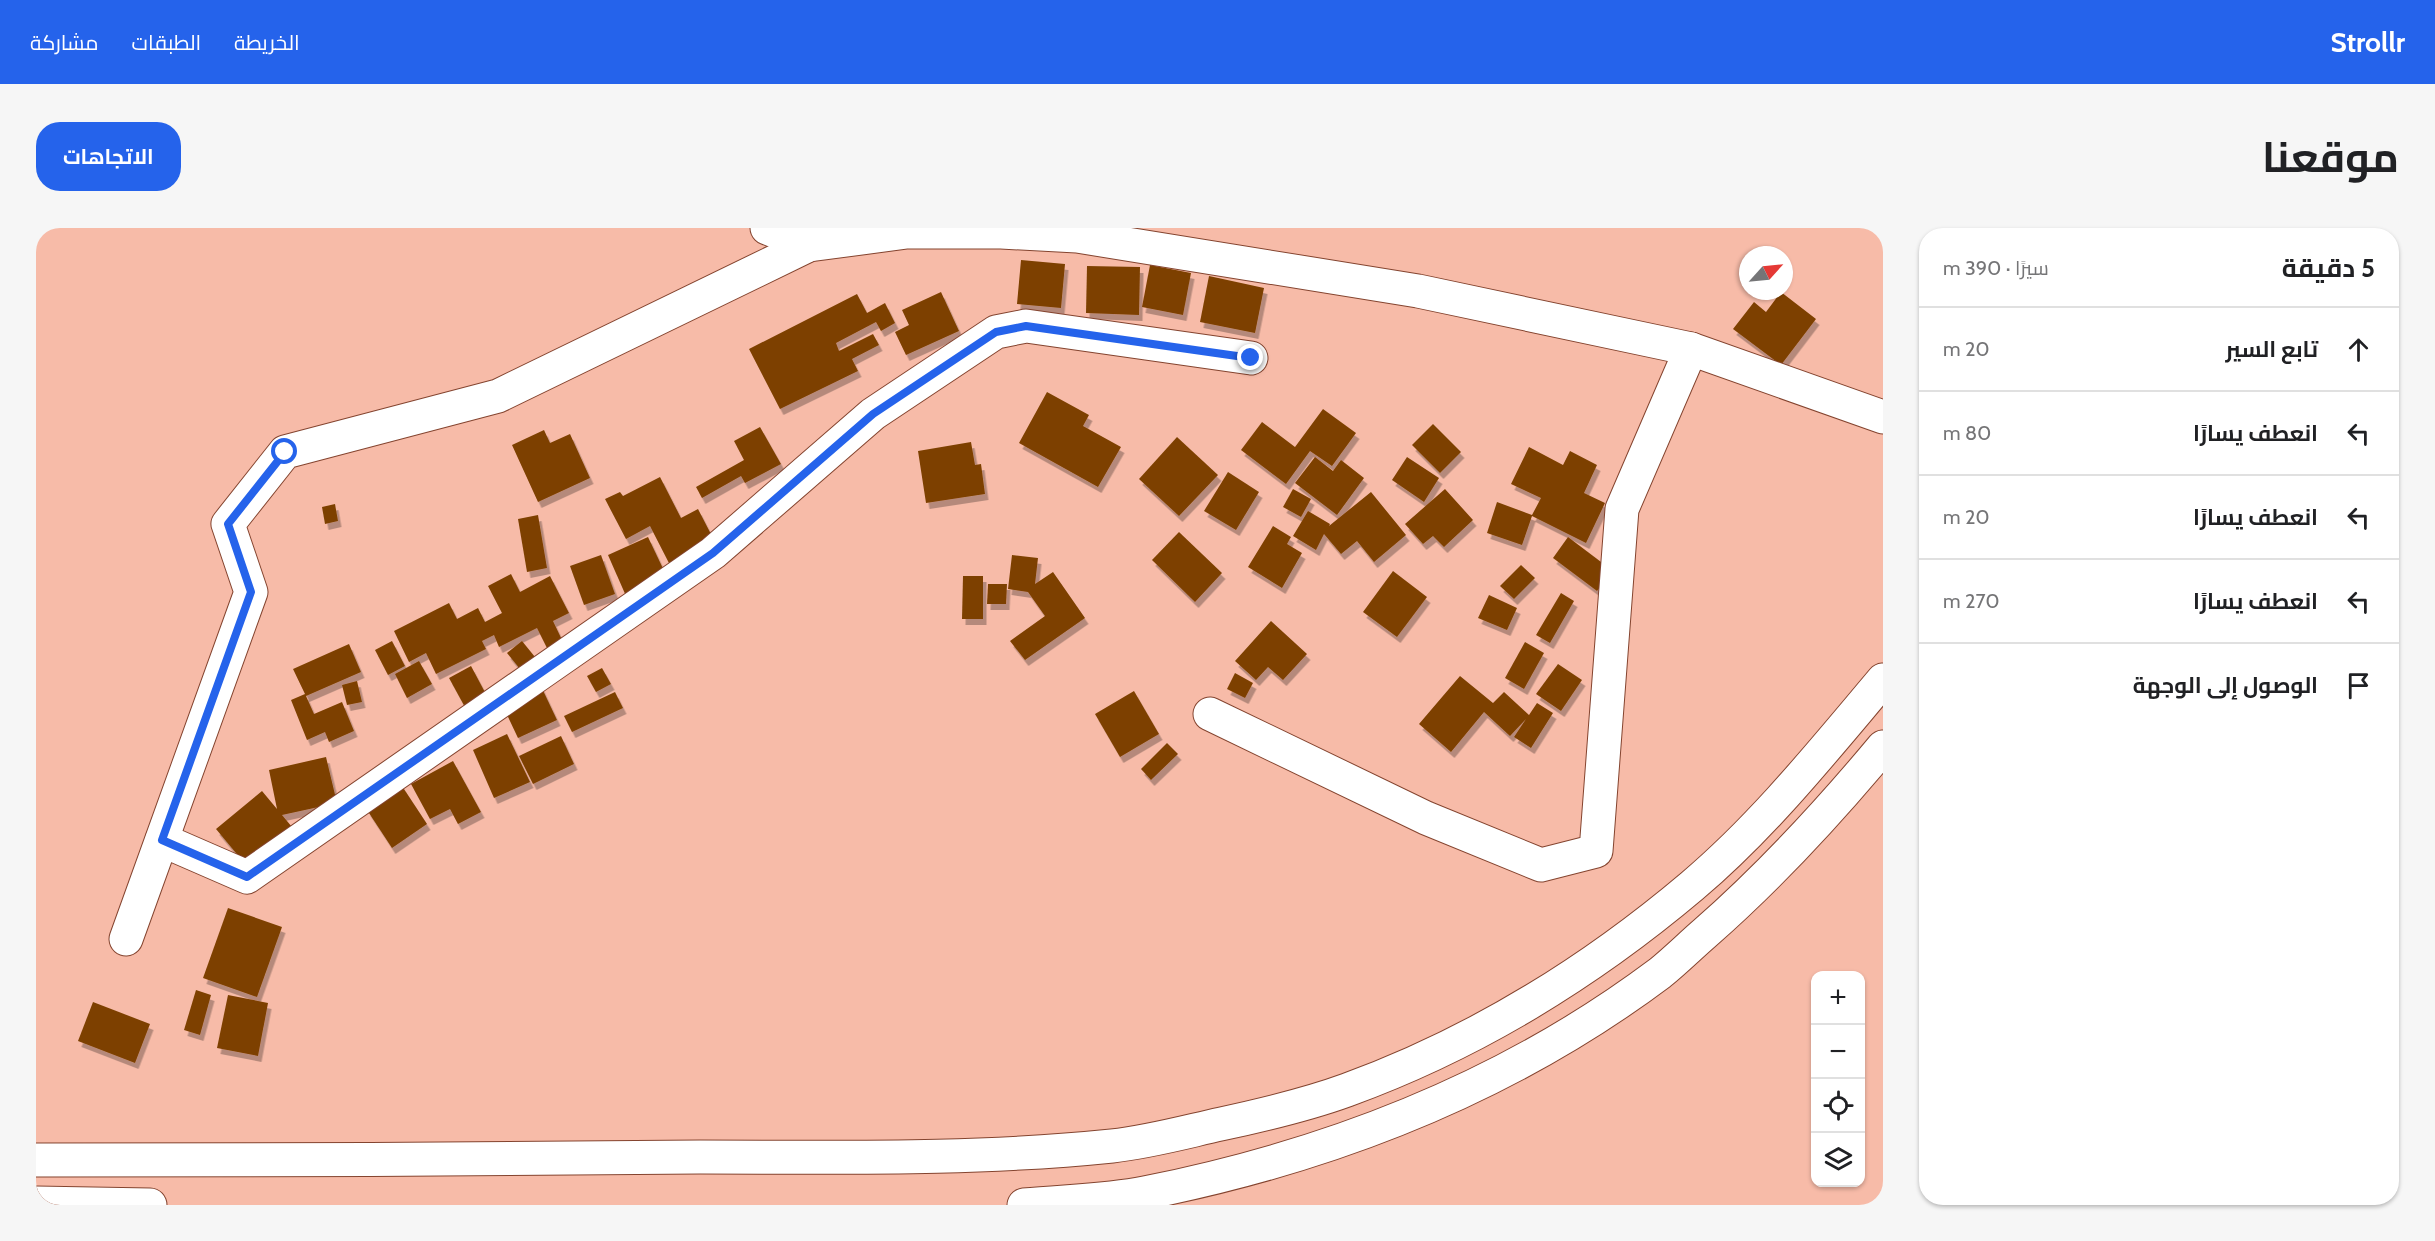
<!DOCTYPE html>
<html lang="ar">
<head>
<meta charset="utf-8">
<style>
	body { margin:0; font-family:Cabin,Cairo,sans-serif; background:#f6f6f6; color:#202124; direction:rtl }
	.controls { position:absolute; right:18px; bottom:18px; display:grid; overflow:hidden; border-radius:12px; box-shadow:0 2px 4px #0004 }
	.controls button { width:54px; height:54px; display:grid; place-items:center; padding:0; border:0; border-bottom:2px solid #e0e0e0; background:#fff; color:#202124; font:30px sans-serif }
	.compass { position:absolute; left:1703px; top:18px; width:54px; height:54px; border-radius:50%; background:#fff; box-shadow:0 2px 4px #0004; rotate:63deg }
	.stop { position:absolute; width:18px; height:18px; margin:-14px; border:4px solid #2563eb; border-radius:50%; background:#fff }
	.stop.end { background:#2563eb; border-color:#fff; box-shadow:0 2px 6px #0008 }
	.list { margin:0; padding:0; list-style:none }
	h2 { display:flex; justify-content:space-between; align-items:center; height:78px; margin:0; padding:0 24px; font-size:26px }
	h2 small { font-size:20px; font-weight:400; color:#757577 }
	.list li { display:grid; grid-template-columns:39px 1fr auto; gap:18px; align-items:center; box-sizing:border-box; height:84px; padding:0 24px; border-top:2px solid #e0e0e0 }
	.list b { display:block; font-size:22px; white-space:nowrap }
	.list em { font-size:20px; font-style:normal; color:#757577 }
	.icon { flex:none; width:33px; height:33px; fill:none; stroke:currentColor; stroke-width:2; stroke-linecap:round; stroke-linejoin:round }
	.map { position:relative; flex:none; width:1847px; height:977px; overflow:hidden; direction:ltr; border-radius:24px }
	header { display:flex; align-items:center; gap:36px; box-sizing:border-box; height:84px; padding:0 30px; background:#2563eb; color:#fff }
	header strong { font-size:28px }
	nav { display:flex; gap:33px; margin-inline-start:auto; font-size:21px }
	.intro { display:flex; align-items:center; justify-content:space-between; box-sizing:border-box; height:144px; padding:0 36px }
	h1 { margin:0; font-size:42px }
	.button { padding:15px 27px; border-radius:24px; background:#2563eb; color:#fff; font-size:21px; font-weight:700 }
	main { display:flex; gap:36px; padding:0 36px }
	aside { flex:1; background:#fff; border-radius:24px; box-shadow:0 2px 4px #0004 }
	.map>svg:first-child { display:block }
	.building { fill:#7d4100; filter:url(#shadow) }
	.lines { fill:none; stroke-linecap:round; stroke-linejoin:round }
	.street-casing { stroke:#84442f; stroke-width:35 }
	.highway-casing { stroke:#84442f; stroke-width:35 }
	.street { stroke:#fff; stroke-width:33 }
	.highway { stroke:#fff; stroke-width:33 }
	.route { stroke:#2563eb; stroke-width:8 }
</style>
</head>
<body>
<header>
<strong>Strollr</strong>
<nav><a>الخريطة</a><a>الطبقات</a><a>مشاركة</a></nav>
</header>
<div class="intro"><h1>موقعنا</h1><a class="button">الاتجاهات</a></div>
<main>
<aside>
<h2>5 دقيقة<small>سيرًا · 390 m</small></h2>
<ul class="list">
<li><svg class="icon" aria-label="ahead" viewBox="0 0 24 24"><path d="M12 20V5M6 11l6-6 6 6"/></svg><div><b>تابع السير</b></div><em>20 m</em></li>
<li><svg class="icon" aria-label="left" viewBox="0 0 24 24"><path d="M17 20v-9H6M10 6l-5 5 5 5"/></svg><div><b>انعطف يسارًا</b></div><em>80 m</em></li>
<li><svg class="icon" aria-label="left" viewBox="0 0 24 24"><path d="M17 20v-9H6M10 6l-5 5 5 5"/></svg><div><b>انعطف يسارًا</b></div><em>20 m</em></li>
<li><svg class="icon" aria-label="left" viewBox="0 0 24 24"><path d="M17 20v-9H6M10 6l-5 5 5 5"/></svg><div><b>انعطف يسارًا</b></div><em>270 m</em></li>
<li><svg class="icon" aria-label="arrive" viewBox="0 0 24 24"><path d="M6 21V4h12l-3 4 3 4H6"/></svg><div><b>الوصول إلى الوجهة</b></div></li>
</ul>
</aside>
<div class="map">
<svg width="1847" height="977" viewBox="0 0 1847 977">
	<defs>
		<filter id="shadow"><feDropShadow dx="3.5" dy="6" stdDeviation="0" flood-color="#0004"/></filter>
	</defs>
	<rect width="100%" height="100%" fill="#f7bba8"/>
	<g class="building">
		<path d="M 985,32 L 1029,36 L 1025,80 L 981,76 Z"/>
		<path d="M 1114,37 L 1155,45 L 1147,87 L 1106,79 Z"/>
		<path d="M 1051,38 L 1104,39 L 1103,87 L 1050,85 Z"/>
		<path d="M 1173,48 L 1228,60 L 1219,105 L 1164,94 Z"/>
		<path d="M 905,64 L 923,103 L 870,127 L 859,104 L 873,97 L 866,82 Z"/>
		<path d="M 1745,64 L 1780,91 L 1745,137 L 1697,101 L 1718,74 L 1730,84 Z"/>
		<path d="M 821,66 L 831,85 L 849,75 L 859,95 L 845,103 L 840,94 L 800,115 L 803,123 L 837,106 L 843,117 L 816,131 L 822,143 L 744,181 L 713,121 Z"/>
		<path d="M 1011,164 L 1053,187 L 1047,198 L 1085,219 L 1062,259 L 983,215 Z"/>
		<path d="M 1287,181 L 1320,205 L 1296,238 L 1274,223 L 1250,256 L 1205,222 L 1226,194 L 1259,219 Z"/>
		<path d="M 1397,196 L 1425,224 L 1404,245 L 1376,217 Z"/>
		<path d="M 724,199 L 745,236 L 709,255 L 705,248 L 666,270 L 660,259 L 708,232 L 698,213 Z"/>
		<path d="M 508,202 L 514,215 L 534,206 L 554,250 L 502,274 L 476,217 Z"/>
		<path d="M 1141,209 L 1182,247 L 1143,288 L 1103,251 Z"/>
		<path d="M 935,214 L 939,237 L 945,236 L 949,266 L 890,275 L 882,223 Z"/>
		<path d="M 1493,219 L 1527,237 L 1534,223 L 1561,237 L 1548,265 L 1569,275 L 1550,315 L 1496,288 L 1486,317 L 1451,305 L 1461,274 L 1496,287 L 1505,270 L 1475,256 Z"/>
		<path d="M 1279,229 L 1297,243 L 1305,232 L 1328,250 L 1301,287 L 1259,255 Z"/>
		<path d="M 1371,229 L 1403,250 L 1388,274 L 1356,252 Z"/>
		<path d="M 1192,244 L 1223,264 L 1200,302 L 1168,283 Z"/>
		<path d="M 624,249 L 645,290 L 662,281 L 679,314 L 634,337 L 614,298 L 590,311 L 569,271 L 584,264 L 587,268 Z"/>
		<path d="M 1257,261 L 1275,271 L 1265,289 L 1247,279 Z"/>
		<path d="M 1409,261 L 1437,292 L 1408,319 L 1397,308 L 1387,316 L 1369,296 Z"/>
		<path d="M 1335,264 L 1370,307 L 1338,334 L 1321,313 L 1305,326 L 1288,306 L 1280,322 L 1257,308 L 1272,283 L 1294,296 L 1293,298 Z"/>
		<path d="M 299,276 L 302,293 L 289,296 L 286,279 Z"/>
		<path d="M 502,287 L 511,340 L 491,344 L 482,291 Z"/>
		<path d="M 1237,298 L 1255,309 L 1251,316 L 1266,325 L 1246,360 L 1212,339 Z"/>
		<path d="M 1143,304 L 1186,345 L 1159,374 L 1116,332 Z"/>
		<path d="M 612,309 L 631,349 L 590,368 L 572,327 Z"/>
		<path d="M 1532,309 L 1577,343 L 1561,363 L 1517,330 Z"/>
		<path d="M 565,327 L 579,366 L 548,377 L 534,338 Z"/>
		<path d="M 976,327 L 1002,330 L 999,356 L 1017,344 L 1049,390 L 989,432 L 974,413 L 1009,388 L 992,364 L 972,361 Z"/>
		<path d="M 1485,337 L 1499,350 L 1478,371 L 1464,358 Z"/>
		<path d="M 1357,343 L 1391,369 L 1361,409 L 1327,384 Z"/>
		<path d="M 475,346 L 484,364 L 514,348 L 533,385 L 517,393 L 526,412 L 511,420 L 501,400 L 463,419 L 458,407 L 446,413 L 450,421 L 400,446 L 390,425 L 373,434 L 358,403 L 413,375 L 421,391 L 442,380 L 449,394 L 466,385 L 452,358 Z"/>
		<path d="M 927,348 L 947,348 L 947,391 L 926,391 Z"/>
		<path d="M 952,356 L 971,356 L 970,376 L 951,376 Z"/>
		<path d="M 1525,365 L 1538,373 L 1514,415 L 1500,407 Z"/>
		<path d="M 1453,367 L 1481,380 L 1471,402 L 1442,390 Z"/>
		<path d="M 1235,393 L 1271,426 L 1247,452 L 1232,439 L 1220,452 L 1199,433 Z"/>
		<path d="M 356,413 L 369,438 L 352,447 L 339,422 Z"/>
		<path d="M 486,413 L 499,429 L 484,441 L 471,425 Z"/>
		<path d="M 1489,414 L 1508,425 L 1488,461 L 1469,450 Z"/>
		<path d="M 313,416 L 325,444 L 270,468 L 278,486 L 306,474 L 318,503 L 293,514 L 289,504 L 271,512 L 255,472 L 269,466 L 257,441 Z"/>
		<path d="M 383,433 L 396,456 L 371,470 L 359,446 Z"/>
		<path d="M 1522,436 L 1546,452 L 1525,483 L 1500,466 Z"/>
		<path d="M 435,438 L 452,470 L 430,481 L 413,450 Z"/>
		<path d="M 566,440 L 575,456 L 560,464 L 551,448 Z"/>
		<path d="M 1199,445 L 1217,455 L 1209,470 L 1191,461 Z"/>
		<path d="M 1424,448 L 1457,475 L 1468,464 L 1493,487 L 1501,475 L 1517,485 L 1495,520 L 1478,509 L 1490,491 L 1474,508 L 1448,484 L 1415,524 L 1383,496 Z"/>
		<path d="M 321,453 L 326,474 L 311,477 L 306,457 Z"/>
		<path d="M 503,454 L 521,492 L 482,510 L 464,472 Z"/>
		<path d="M 1098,463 L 1123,506 L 1084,529 L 1059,486 Z"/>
		<path d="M 579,464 L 587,480 L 536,504 L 528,488 Z"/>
		<path d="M 471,506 L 494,554 L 458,570 L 437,522 Z"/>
		<path d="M 525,508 L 538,536 L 497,556 L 483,528 Z"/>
		<path d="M 1131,515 L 1142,526 L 1115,552 L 1105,541 Z"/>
		<path d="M 290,529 L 301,575 L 246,587 L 256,599 L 210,637 L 180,601 L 226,563 L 241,581 L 233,542 Z"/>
		<path d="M 417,533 L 445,584 L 422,596 L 414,581 L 394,591 L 375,556 Z"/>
		<path d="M 366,558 L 391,596 L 356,620 L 331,582 Z"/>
		<path d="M 192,680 L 246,699 L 221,769 L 167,750 Z"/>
		<path d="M 160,762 L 175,767 L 164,807 L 148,802 Z"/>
		<path d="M 192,767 L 232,775 L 222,828 L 181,820 Z"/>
		<path d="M 57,774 L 114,796 L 99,835 L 42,813 Z"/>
	</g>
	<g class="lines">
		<defs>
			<g id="street">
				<path d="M 731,0 L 773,17"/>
				<path d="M 1174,486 L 1390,590 L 1505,637 L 1560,623 L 1586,281 L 1655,121"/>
				<path d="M 126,612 L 211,649 L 677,325 L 837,186 L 960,104 L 990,98 L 1215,130"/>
				<path d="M 90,711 L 215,364 L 192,296 L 249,224 L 462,168 L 773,17 L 871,4 L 965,4 L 1041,8 L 1382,63 L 1655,121 L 1847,189"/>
			</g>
			<g id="highway">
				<path d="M 0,932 C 221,933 443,931 664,929 C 801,929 940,932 1076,918 C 1113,914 1149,904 1185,896 C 1227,887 1270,877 1311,862 C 1437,816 1553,745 1656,658 C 1727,598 1787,523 1847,452"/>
				<path d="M 0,975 L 114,977"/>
				<path d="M 988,977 C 1028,973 1070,973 1109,965 C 1295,928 1472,859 1624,745 C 1640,732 1654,718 1669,705 C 1734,648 1792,585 1847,519"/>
			</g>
		</defs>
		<use href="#street" class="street-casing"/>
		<use href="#highway" class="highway-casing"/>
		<use href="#street" class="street"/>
		<use href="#highway" class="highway"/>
	</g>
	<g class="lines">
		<path class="route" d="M 249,224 L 192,296 L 215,364 L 126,612 L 211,649 L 677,325 L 837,186 L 960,104 L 990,98 L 1215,130"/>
	</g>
</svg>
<div class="controls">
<button>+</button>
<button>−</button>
<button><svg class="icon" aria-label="locate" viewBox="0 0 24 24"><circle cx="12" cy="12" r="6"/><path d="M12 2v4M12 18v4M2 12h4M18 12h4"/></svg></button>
<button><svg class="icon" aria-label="layers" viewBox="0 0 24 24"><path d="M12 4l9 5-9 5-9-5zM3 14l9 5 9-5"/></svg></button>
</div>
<svg class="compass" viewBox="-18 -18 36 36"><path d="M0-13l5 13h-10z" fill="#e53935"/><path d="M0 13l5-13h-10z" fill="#757577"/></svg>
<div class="stop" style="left:249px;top:224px"></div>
<div class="stop end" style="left:1215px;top:130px"></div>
</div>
</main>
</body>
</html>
